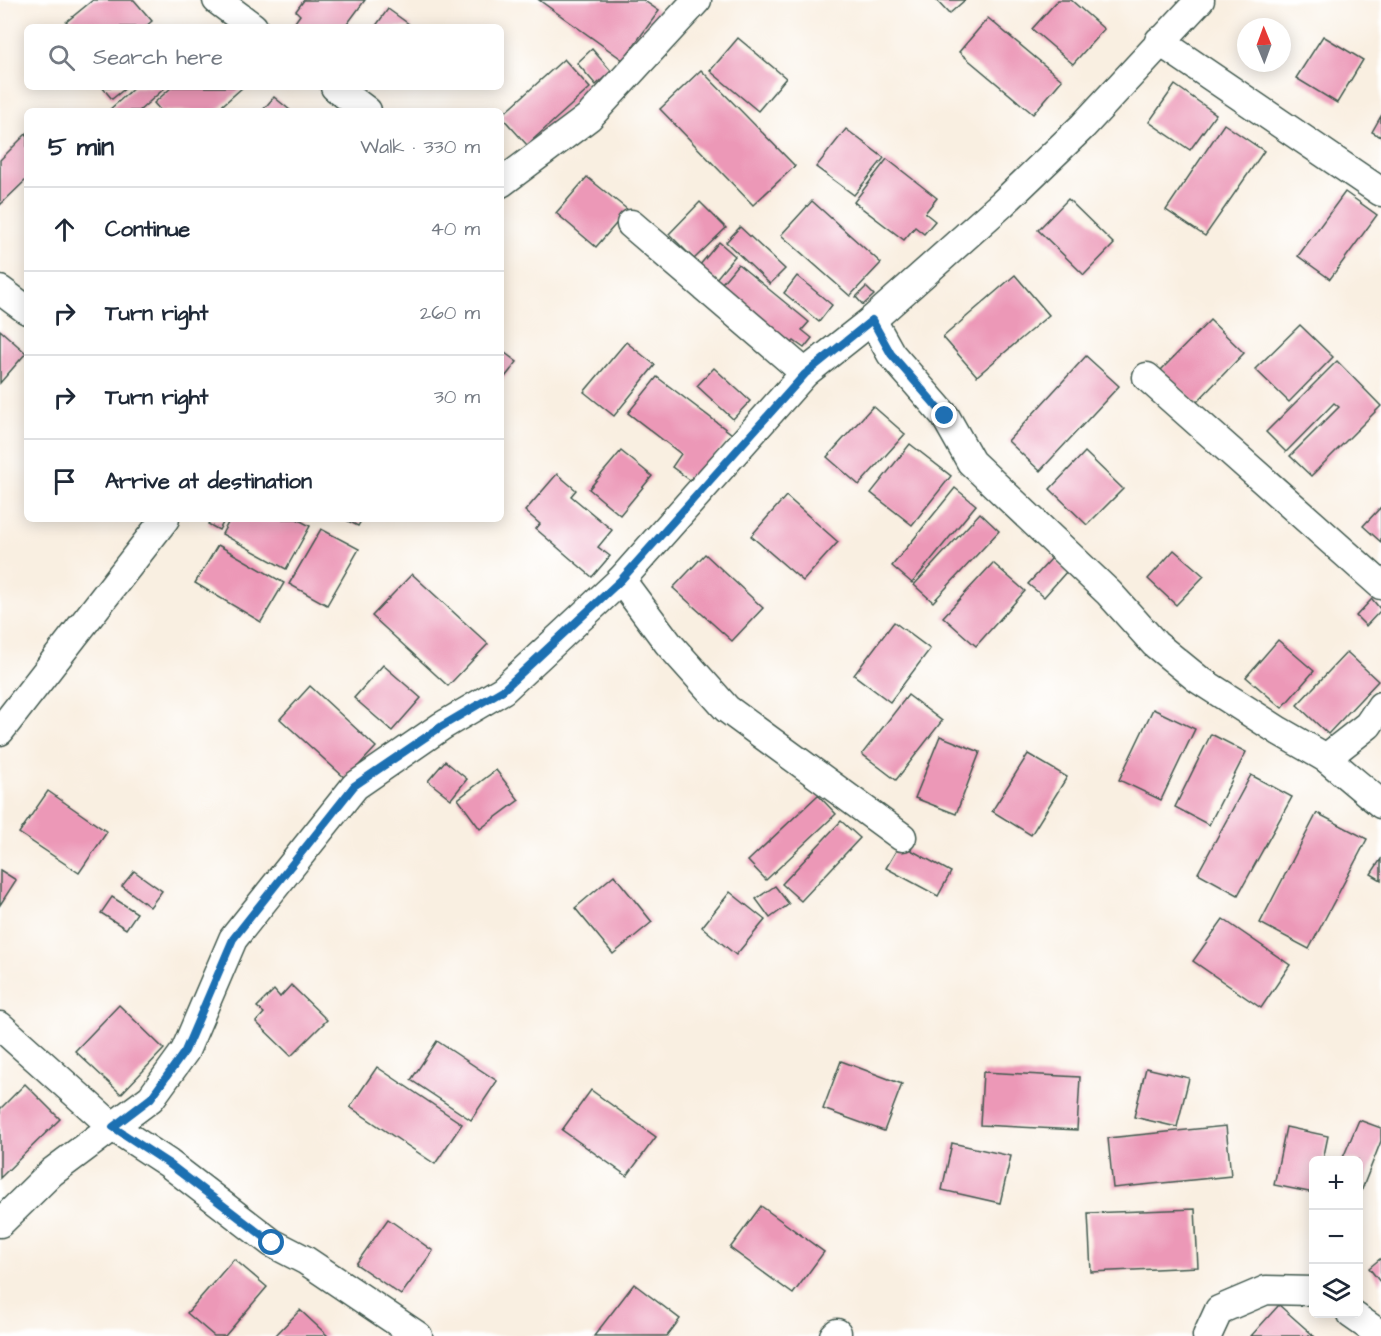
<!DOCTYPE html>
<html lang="en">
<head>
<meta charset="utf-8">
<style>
	body { margin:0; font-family:"Architects Daughter",sans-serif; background:#f2f2f3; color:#1f2937 }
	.controls { position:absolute; right:18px; bottom:18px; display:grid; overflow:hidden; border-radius:9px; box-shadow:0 3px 15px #0003 }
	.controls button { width:54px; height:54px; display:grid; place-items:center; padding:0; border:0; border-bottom:2px solid #e0e1e3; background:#fff; color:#1f2937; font:30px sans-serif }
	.compass { position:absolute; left:1237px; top:18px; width:54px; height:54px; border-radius:50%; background:#fff; box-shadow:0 3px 15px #0003; rotate:359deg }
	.stop { position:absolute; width:18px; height:18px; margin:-14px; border:4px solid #1f6fb2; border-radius:50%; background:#fff }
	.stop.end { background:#1f6fb2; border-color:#fff; box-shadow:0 2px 6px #0008 }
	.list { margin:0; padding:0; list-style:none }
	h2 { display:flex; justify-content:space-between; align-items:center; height:78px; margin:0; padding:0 24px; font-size:26px }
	h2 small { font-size:20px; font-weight:400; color:#747a83 }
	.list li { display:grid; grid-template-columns:39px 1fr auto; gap:18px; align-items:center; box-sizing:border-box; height:84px; padding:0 24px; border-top:2px solid #e0e1e3 }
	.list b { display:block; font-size:22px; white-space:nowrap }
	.list em { font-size:20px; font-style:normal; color:#747a83 }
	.icon { flex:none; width:33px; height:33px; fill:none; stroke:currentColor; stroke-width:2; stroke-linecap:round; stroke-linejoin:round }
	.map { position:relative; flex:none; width:1381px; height:1336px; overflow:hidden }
	.search { position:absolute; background:#fff; box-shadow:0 3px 15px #0003; left:24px; top:24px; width:480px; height:66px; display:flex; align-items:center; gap:15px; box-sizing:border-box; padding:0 21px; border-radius:9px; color:#747a83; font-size:22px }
	.panel { position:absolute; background:#fff; box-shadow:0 3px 15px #0003; left:24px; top:108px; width:480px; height:414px; border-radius:9px }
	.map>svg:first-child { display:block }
	.building { fill:#ec98b7 }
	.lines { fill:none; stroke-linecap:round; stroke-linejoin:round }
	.minor-casing { stroke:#40584e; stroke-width:31 }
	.minor { stroke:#fff; stroke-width:28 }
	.route { stroke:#1f6fb2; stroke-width:8 }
</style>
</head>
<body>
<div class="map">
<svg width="1381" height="1336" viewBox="0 0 1381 1336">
	<rect width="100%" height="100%" fill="#fff"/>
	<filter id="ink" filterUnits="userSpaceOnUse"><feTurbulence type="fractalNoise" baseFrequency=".0167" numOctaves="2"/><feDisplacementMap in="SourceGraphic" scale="12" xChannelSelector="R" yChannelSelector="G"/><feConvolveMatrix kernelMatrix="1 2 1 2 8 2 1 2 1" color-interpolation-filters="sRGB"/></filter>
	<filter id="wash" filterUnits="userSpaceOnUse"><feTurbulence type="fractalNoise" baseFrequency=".008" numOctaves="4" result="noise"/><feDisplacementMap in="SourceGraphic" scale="24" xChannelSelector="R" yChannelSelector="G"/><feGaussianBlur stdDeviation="1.35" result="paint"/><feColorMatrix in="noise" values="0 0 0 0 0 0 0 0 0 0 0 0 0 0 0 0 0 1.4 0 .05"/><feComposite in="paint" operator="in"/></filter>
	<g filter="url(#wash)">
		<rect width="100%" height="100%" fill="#f9efe1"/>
		<g id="blocks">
			<g class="building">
				<path d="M 93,0 L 134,0 L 152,21 L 145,27 L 60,27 Z"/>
				<path d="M 304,0 L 365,0 L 345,27 L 301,27 L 295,22 L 300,15 L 296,11 Z"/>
				<path d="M 539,0 L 643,0 L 659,11 L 623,60 Z"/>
				<path d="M 936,0 L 965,0 L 949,14 Z"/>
				<path d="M 1058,0 L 1071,0 L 1104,29 L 1073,64 L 1032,29 Z"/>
				<path d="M 388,9 L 413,27 L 375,27 Z"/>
				<path d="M 988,18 L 1062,80 L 1033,114 L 959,52 Z"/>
				<path d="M 1323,36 L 1363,60 L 1337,103 L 1296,78 Z"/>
				<path d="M 738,38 L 786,78 L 758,111 L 710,71 Z"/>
				<path d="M 592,49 L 611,71 L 596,85 L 577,63 Z"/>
				<path d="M 564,59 L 590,88 L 527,145 L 501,116 Z"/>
				<path d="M 701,70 L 795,166 L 753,205 L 660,109 Z"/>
				<path d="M 1175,85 L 1216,114 L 1190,150 L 1149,122 Z"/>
				<path d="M 102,87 L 127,87 L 112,99 Z"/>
				<path d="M 135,87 L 166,87 L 139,111 L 108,111 Z"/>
				<path d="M 172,87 L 243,87 L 216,111 L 161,111 L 154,103 Z"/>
				<path d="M 274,97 L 291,111 L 262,111 Z"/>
				<path d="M 1381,116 L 1381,137 L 1372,132 Z"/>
				<path d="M 1224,124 L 1264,151 L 1205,236 L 1166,210 Z"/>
				<path d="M 846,129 L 884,158 L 854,195 L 816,167 Z"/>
				<path d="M 27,133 L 27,179 L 0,205 L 0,160 Z"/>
				<path d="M 887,159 L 937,198 L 925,213 L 935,221 L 924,234 L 915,227 L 904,240 L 854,202 Z"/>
				<path d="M 587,177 L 628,210 L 596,247 L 556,213 Z"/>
				<path d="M 1345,192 L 1377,215 L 1330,279 L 1298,256 Z"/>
				<path d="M 1068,199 L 1114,244 L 1084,275 L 1038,230 Z"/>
				<path d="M 812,201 L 881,263 L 850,296 L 781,235 Z"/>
				<path d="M 700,202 L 726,228 L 694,259 L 669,234 Z"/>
				<path d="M 740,227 L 785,269 L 770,284 L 726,242 Z"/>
				<path d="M 719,242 L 735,256 L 710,286 L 694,272 Z"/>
				<path d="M 738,264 L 809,322 L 802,330 L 812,338 L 804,348 L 794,341 L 788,347 L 717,289 Z"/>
				<path d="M 1015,275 L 1049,315 L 977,376 L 943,337 Z"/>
				<path d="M 797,276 L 832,305 L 819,322 L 784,293 Z"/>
				<path d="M 866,287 L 874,295 L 863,305 L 856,297 Z"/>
				<path d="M 1210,320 L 1244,353 L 1196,403 L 1161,370 Z"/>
				<path d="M 1300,325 L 1333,357 L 1289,402 L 1255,369 Z"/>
				<path d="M 0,330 L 26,353 L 0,383 Z"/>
				<path d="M 626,342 L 655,365 L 614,416 L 584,392 Z"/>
				<path d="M 501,350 L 517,362 L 501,382 Z"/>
				<path d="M 1086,356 L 1119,386 L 1040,471 L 1008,441 Z"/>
				<path d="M 1337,361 L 1381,406 L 1311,476 L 1290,456 L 1339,407 L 1334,403 L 1286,452 L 1266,432 Z"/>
				<path d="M 714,368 L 750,401 L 733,419 L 697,386 Z"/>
				<path d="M 657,377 L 732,434 L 694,483 L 672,467 L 681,454 L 628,413 Z"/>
				<path d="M 873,406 L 905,434 L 859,485 L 827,457 Z"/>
				<path d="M 910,444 L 951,476 L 912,525 L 871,493 Z"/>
				<path d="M 621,451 L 652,476 L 620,515 L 589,489 Z"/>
				<path d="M 1085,452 L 1123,489 L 1087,525 L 1050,489 Z"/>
				<path d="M 557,474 L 576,490 L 571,496 L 612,530 L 598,547 L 610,556 L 592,577 L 536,529 L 540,524 L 525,511 Z"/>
				<path d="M 955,488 L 976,505 L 912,583 L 892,566 Z"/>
				<path d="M 786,496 L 838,542 L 803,581 L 751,536 Z"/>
				<path d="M 1381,507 L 1381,542 L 1363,526 Z"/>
				<path d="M 980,513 L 999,531 L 933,602 L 914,585 Z"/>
				<path d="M 211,519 L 224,521 L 219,530 L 208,524 Z"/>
				<path d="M 225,519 L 297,519 L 310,526 L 286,569 L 222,534 L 229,521 Z"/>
				<path d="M 344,519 L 362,519 L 358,526 Z"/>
				<path d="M 321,529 L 359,549 L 327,605 L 289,584 Z"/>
				<path d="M 218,545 L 284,583 L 261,622 L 195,583 Z"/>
				<path d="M 1174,550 L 1204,576 L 1176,605 L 1148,579 Z"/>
				<path d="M 705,554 L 763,608 L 732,641 L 673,588 Z"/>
				<path d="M 1052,558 L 1067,571 L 1044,597 L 1028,584 Z"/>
				<path d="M 993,563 L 1025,591 L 976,646 L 943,617 Z"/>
				<path d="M 412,574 L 488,644 L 448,686 L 372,616 Z"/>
				<path d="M 1372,599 L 1381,610 L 1366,626 L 1356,616 Z"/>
				<path d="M 894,622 L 930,649 L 890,702 L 854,675 Z"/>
				<path d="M 1278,640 L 1314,671 L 1282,708 L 1246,677 Z"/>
				<path d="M 1347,652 L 1378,681 L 1328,734 L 1297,705 Z"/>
				<path d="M 383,665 L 421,698 L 392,731 L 354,698 Z"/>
				<path d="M 310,686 L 376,747 L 346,779 L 280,719 Z"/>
				<path d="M 908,695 L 942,721 L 896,780 L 862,754 Z"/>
				<path d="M 1153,709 L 1195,729 L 1161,800 L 1119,780 Z"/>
				<path d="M 1211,734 L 1246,752 L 1209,825 L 1175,807 Z"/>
				<path d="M 940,736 L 980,752 L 956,814 L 915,798 Z"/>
				<path d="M 1028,754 L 1067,777 L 1031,835 L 992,811 Z"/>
				<path d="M 445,761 L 467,779 L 451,799 L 428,781 Z"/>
				<path d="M 496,770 L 519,800 L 480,829 L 458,799 Z"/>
				<path d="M 1251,775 L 1292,797 L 1238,895 L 1198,873 Z"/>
				<path d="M 48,791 L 107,832 L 79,873 L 19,833 Z"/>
				<path d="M 818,795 L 836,814 L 766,880 L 748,861 Z"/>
				<path d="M 1317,813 L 1367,839 L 1309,949 L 1260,923 Z"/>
				<path d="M 841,821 L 860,838 L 801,901 L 782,884 Z"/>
				<path d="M 900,844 L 951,872 L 938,896 L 886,868 Z"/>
				<path d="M 1381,859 L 1381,880 L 1371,874 Z"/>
				<path d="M 0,870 L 16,880 L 0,905 Z"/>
				<path d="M 134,871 L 162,891 L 150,907 L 122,886 Z"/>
				<path d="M 614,875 L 652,922 L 613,954 L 575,908 Z"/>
				<path d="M 775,886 L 789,904 L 770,918 L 756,899 Z"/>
				<path d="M 730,892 L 765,920 L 736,955 L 702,927 Z"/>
				<path d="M 112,897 L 137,913 L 126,929 L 101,913 Z"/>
				<path d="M 1223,919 L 1290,965 L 1261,1008 L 1193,961 Z"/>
				<path d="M 291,985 L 327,1020 L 291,1056 L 256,1022 L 264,1013 L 257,1007 L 274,990 L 280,997 Z"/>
				<path d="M 119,1005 L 164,1049 L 121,1094 L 75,1051 Z"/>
				<path d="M 437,1041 L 497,1081 L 471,1120 L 411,1080 Z"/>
				<path d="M 841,1061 L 902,1084 L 884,1131 L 823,1109 Z"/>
				<path d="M 377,1067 L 462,1124 L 435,1164 L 350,1107 Z"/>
				<path d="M 1146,1068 L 1189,1078 L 1177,1127 L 1134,1117 Z"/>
				<path d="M 983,1072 L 1080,1077 L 1077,1130 L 980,1125 Z"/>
				<path d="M 25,1084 L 60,1119 L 0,1178 L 0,1109 Z"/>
				<path d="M 591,1090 L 656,1137 L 627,1176 L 562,1130 Z"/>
				<path d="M 1359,1120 L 1381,1128 L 1381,1141 L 1359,1197 L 1358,1160 L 1342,1160 Z"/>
				<path d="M 1226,1126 L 1231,1176 L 1113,1188 L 1108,1138 Z"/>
				<path d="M 1286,1127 L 1328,1136 L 1323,1160 L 1314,1160 L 1314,1193 L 1274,1185 Z"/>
				<path d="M 952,1143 L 1011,1156 L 1000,1203 L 942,1190 Z"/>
				<path d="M 761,1206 L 824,1252 L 793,1294 L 730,1248 Z"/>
				<path d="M 1195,1209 L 1198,1267 L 1091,1272 L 1088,1213 Z"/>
				<path d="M 388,1219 L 433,1251 L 401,1295 L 356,1264 Z"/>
				<path d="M 1381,1258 L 1381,1283 L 1369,1268 Z"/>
				<path d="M 234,1259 L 267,1287 L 225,1336 L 214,1336 L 187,1313 Z"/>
				<path d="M 634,1284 L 680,1319 L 667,1336 L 594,1336 Z"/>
				<path d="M 1279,1305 L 1314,1336 L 1251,1336 Z"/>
				<path d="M 300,1310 L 328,1336 L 275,1336 Z"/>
			</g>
		</g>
	</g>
	<g filter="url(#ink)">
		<use href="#blocks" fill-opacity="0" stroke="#40584e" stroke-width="1.5"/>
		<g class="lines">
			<defs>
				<g id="minor">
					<path d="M 217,0 L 253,27"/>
					<path d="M 1159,41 L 1381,192"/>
					<path d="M 335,87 L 367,111"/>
					<path d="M 501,183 L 589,117 L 697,0"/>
					<path d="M 631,224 L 805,373"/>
					<path d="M 0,290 L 27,310"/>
					<path d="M 872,320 L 891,354 L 945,416 L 971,462 L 1109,593 L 1155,644 L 1198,679 L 1279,731 L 1326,758 L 1381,804"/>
					<path d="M 1147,377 L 1381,585"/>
					<path d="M 621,580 L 668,643 L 727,709 L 902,837"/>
					<path d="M 0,731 L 165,519"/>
					<path d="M 1326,758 L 1368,725 L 1381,706"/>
					<path d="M 0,1026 L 113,1127 L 168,1163 L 272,1243 L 305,1260 L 418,1336"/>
					<path d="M 0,1223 L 52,1172 L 151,1098 L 185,1051 L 233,939 L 355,786 L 442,726 L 503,690 L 621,580 L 805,373 L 872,320 L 1002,204 L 1083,126 L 1200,0"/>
					<path d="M 1351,1314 L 1381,1335"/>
					<path d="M 834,1336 L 837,1333"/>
					<path d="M 1207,1336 L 1219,1310 L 1266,1290 L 1314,1291"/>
				</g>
			</defs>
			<use href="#minor" class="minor-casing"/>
			<use href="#minor" class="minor"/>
		</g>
	</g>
	<g class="lines" filter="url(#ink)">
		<path class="route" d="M 272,1243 L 168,1163 L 113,1127 L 151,1098 L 185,1051 L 233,939 L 354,786 L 442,726 L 503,690 L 621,580 L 805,374 L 872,320 L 891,354 L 945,416"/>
	</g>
</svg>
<div class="controls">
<button>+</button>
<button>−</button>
<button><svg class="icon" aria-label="layers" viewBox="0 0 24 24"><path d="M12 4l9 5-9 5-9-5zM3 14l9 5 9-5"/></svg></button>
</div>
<svg class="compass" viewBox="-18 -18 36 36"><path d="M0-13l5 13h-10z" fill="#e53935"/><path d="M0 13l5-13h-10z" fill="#747a83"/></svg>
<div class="stop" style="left:272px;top:1243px"></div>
<div class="stop end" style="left:945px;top:416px"></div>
<div class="search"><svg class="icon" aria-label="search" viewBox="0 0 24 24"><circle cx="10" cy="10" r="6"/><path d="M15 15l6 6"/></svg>Search here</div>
<section class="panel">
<h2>5 min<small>Walk · 330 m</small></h2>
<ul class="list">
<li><svg class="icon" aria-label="ahead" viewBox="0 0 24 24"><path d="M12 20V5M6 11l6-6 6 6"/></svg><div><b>Continue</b></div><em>40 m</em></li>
<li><svg class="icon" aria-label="right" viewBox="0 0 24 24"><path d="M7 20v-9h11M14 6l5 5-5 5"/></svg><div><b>Turn right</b></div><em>260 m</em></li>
<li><svg class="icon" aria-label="right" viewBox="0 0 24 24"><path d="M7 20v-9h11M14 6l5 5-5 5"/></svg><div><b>Turn right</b></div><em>30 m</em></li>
<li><svg class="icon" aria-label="arrive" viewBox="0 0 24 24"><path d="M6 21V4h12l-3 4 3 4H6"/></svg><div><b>Arrive at destination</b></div></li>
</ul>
</section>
</div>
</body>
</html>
